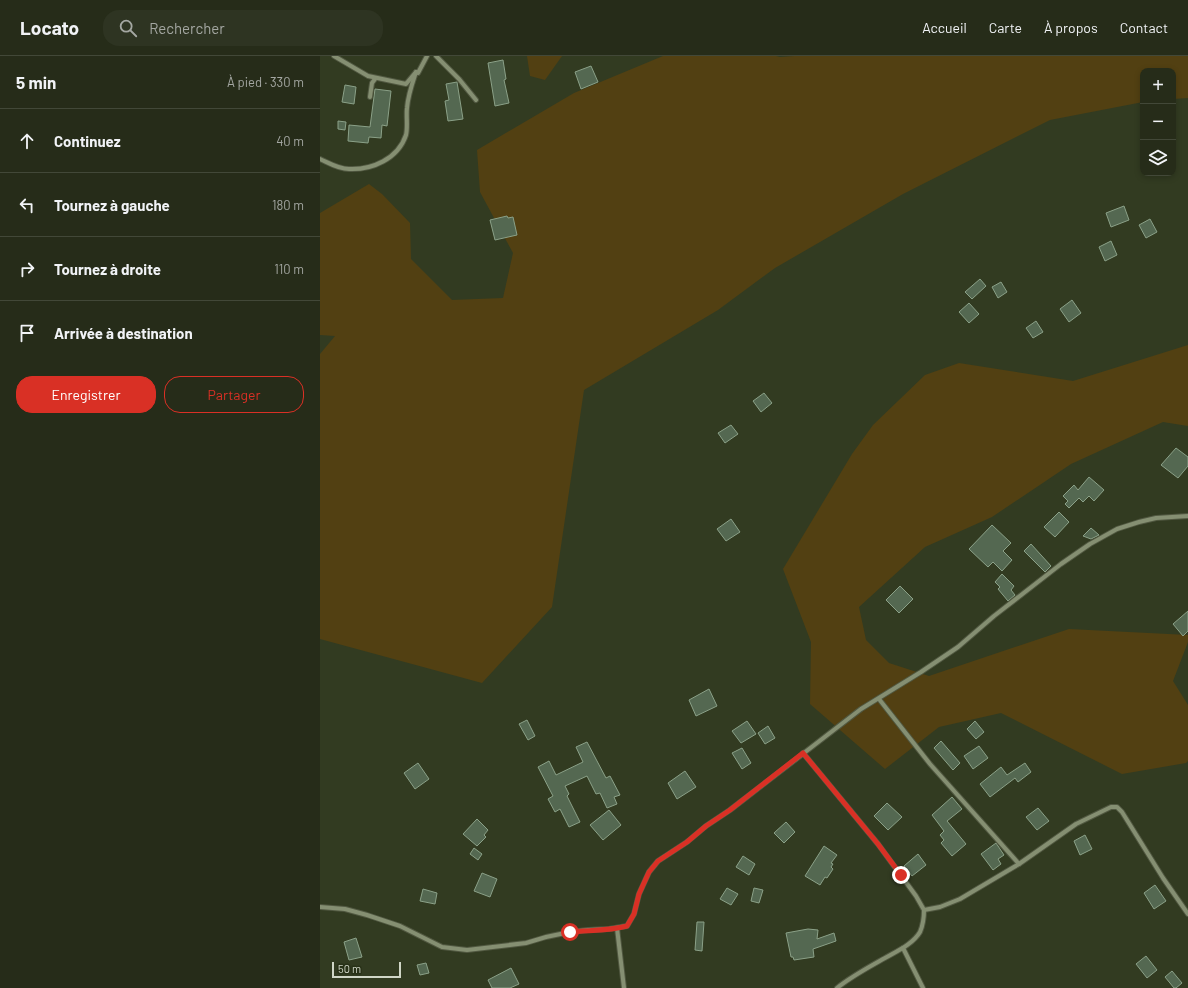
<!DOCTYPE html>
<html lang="fr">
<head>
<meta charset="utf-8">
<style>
	body { margin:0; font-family:Barlow,sans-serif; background:#2e3422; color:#f1f3f6 }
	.controls { position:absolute; right:12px; top:12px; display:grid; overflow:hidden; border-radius:8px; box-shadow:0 2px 6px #0003 }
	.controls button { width:36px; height:36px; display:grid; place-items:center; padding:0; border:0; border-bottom:1px solid #424838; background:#262c19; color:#f1f3f6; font:20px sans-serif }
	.scale { position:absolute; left:12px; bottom:10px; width:69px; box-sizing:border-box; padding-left:4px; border:2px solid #d0d6c7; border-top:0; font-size:11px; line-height:14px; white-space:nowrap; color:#d0d6c7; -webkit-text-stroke:3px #283117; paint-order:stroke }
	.stop { position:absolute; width:12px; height:12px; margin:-9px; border:3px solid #d93025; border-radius:50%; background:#fff }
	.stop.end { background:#d93025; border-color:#fff; box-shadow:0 1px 4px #0008 }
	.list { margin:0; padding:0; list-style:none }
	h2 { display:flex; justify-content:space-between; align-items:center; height:52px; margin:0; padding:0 16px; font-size:17px }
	h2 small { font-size:13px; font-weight:400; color:#a4a7a2 }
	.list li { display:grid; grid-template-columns:26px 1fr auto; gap:12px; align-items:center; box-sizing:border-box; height:64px; padding:0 16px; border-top:1px solid #424838 }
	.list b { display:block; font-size:15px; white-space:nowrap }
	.list em { font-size:13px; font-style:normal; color:#a4a7a2 }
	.actions { display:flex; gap:8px; padding:12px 16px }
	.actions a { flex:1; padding:9px 0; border:1px solid #d93025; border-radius:16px; text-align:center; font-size:14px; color:#d93025 }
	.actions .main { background:#d93025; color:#fff }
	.icon { flex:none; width:22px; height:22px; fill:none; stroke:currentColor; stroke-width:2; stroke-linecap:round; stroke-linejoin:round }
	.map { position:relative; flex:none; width:868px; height:932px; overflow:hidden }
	header { display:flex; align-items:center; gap:24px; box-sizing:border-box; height:56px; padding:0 20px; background:#262c19; border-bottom:1px solid #424838 }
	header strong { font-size:19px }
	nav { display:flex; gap:22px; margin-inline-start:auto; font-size:14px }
	.search { width:280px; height:36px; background:#2e3422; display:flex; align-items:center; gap:10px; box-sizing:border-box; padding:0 14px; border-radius:16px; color:#a4a7a2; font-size:15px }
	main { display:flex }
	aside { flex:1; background:#262c19 }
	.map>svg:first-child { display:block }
	.green { fill:#524012 }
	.building { fill:#546851; stroke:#8ba188 }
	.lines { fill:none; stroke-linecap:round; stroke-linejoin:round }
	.minor-casing { stroke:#515841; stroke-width:6 }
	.minor { stroke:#858f72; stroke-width:4 }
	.route { stroke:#d93025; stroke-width:5 }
</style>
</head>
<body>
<header>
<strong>Locato</strong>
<div class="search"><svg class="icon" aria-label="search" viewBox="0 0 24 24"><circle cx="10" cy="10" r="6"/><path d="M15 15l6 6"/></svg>Rechercher</div>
<nav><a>Accueil</a><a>Carte</a><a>À propos</a><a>Contact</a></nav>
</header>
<main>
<aside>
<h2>5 min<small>À pied · 330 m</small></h2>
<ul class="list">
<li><svg class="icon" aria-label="ahead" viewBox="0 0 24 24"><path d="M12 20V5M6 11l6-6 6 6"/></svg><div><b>Continuez</b></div><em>40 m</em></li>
<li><svg class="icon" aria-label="left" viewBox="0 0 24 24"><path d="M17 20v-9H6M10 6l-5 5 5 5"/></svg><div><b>Tournez à gauche</b></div><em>180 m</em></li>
<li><svg class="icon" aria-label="right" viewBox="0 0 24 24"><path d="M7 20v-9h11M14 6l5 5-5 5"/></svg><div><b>Tournez à droite</b></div><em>110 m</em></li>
<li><svg class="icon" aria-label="arrive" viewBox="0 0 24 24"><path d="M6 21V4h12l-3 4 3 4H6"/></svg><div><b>Arrivée à destination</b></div></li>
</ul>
<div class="actions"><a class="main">Enregistrer</a><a>Partager</a></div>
</aside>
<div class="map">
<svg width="868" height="932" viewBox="0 0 868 932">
	<rect width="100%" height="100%" fill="#323b21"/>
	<g class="green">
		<path d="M 207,0 L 242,0 L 225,24 L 210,20 Z"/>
		<path d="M 343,0 L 456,0 L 460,1 L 474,0 L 868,0 L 868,42 L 853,43 L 853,15 L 823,15 L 823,46 L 730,64 L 583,138 L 455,212 L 398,254 L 264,334 L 232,551 L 162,627 L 0,583 L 0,298 L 15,280 L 0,279 L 0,157 L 49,128 L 62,138 L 90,167 L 91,203 L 132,244 L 183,242 L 193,197 L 160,136 L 157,94 L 254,37 Z"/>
		<path d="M 868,289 L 868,370 L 843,366 L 751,408 L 672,461 L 605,491 L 539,551 L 546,584 L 569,607 L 609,620 L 749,573 L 868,579 L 868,586 L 853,625 L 868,649 L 868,705 L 866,707 L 802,718 L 681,657 L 619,671 L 565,713 L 490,648 L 491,586 L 463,513 L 532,398 L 553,369 L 605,319 L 639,307 L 753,325 Z"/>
	</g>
	<g class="building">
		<path d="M 183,4 L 186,23 L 184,24 L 189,47 L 175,50 L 168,7 Z"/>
		<path d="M 271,10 L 278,26 L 261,33 L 255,16 Z"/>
		<path d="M 137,26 L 143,63 L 128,65 L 125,45 L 129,44 L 126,28 Z"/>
		<path d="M 25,29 L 36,31 L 34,48 L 22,46 Z"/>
		<path d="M 55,33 L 71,35 L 67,70 L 62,69 L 61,82 L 49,81 L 48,87 L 28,85 L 29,69 L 50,71 Z"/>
		<path d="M 18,65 L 26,66 L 25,74 L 18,73 Z"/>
		<path d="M 804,150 L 809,164 L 791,171 L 786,157 Z"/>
		<path d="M 187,160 L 188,162 L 193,161 L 197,179 L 175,184 L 170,164 Z"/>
		<path d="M 830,163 L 837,176 L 826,182 L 819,169 Z"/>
		<path d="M 791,185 L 797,199 L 785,205 L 779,191 Z"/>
		<path d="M 660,223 L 666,230 L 652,243 L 645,236 Z"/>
		<path d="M 681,226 L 687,236 L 678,242 L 672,231 Z"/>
		<path d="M 752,244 L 761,257 L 749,266 L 740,253 Z"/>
		<path d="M 649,247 L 659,258 L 649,267 L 639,256 Z"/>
		<path d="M 716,265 L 723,276 L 713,282 L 706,272 Z"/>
		<path d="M 444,337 L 452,347 L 441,356 L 433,345 Z"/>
		<path d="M 411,369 L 418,378 L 405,387 L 398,377 Z"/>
		<path d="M 856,392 L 868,401 L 868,410 L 858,422 L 841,409 Z"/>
		<path d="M 769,421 L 784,434 L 774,445 L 769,440 L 763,446 L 759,442 L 749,452 L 745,448 L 748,445 L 743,440 L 754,429 L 758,434 Z"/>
		<path d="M 739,456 L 749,466 L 735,481 L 724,471 Z"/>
		<path d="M 411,463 L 420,476 L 406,485 L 397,473 Z"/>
		<path d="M 672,469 L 691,487 L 683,495 L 692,504 L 682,515 L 673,506 L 668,511 L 649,493 Z"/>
		<path d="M 771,472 L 779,479 L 771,483 L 763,480 Z"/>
		<path d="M 711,488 L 731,510 L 725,516 L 704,495 Z"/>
		<path d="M 682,518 L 694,530 L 691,534 L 695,539 L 688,545 L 678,533 L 680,531 L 675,526 Z"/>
		<path d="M 580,530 L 593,543 L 579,557 L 566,544 Z"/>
		<path d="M 868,555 L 868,575 L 863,580 L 853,568 Z"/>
		<path d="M 389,633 L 397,650 L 376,660 L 369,644 Z"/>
		<path d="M 207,664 L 215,680 L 208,684 L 199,668 Z"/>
		<path d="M 427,665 L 436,678 L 421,687 L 412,675 Z"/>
		<path d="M 655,665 L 664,676 L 656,683 L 647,673 Z"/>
		<path d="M 448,670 L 455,682 L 445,688 L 438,677 Z"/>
		<path d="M 621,685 L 640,707 L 633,714 L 614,692 Z"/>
		<path d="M 267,686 L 286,722 L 290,720 L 300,739 L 294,741 L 297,748 L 287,752 L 280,737 L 276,738 L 267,720 L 245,730 L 249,738 L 247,740 L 260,766 L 249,771 L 240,753 L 235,756 L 228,743 L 233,740 L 218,711 L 229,705 L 236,719 L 263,706 L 256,691 Z"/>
		<path d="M 659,690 L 668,702 L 653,713 L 644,700 Z"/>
		<path d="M 422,692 L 431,707 L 422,713 L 412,697 Z"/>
		<path d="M 98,707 L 109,723 L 95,733 L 84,717 Z"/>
		<path d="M 705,707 L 711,716 L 698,726 L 695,722 L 670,741 L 660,728 L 681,711 L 687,719 Z"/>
		<path d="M 365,715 L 376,731 L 357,743 L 348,727 Z"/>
		<path d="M 632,741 L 642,753 L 627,765 L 646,788 L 632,800 L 621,787 L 624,784 L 620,779 L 624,775 L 612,759 Z"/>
		<path d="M 567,747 L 582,761 L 568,774 L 554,760 Z"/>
		<path d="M 718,752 L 729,765 L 717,774 L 706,761 Z"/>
		<path d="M 289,754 L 301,769 L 283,784 L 270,769 Z"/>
		<path d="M 157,763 L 168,774 L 164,779 L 166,781 L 157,790 L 143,778 Z"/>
		<path d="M 466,766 L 475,776 L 464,787 L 454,777 Z"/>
		<path d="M 765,779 L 772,793 L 760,799 L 754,785 Z"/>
		<path d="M 676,787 L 684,799 L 678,803 L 681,808 L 673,814 L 661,798 Z"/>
		<path d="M 504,790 L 517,799 L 511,807 L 513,808 L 511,811 L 513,813 L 507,822 L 505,821 L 500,829 L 485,820 Z"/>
		<path d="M 154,792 L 162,798 L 158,804 L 150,798 Z"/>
		<path d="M 598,798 L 606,809 L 592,820 L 584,810 Z"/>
		<path d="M 423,800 L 435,808 L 429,819 L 416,811 Z"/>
		<path d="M 162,817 L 177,823 L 170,841 L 154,835 Z"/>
		<path d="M 835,829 L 846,845 L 834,853 L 824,837 Z"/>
		<path d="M 407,832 L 418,838 L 411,849 L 400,843 Z"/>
		<path d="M 434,832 L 443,834 L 439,847 L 431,845 Z"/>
		<path d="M 103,833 L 117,837 L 115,848 L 100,845 Z"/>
		<path d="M 377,866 L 384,866 L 382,895 L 375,894 Z"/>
		<path d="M 488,873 L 498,874 L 497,883 L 514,877 L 516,885 L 493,893 L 494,901 L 474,904 L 473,901 L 471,901 L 466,877 Z"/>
		<path d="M 36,882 L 42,901 L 29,904 L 24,886 Z"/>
		<path d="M 826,900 L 837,914 L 827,922 L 816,908 Z"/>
		<path d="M 106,907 L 109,917 L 100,919 L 97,909 Z"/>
		<path d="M 191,912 L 199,928 L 190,932 L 172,932 L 168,924 Z"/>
		<path d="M 852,915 L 862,927 L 856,932 L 854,932 L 845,921 Z"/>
	</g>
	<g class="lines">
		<defs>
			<g id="minor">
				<path d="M 14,0 L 48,20 L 86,28 L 96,16 L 98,17 L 107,0"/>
				<path d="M 116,0 L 139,23 L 156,44"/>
				<path d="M 50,41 L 52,27 L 55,23"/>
				<path d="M 0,103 C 9,107 18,113 29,113 C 52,114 78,103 86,79 C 88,71 86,60 87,52 C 88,39 92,28 96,16"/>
				<path d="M 559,643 L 610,708 L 699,808"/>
				<path d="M 483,697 L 558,788 L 596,840 L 604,854 L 620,851 L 640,843 L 699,808 L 756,768 L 791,751 L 797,751 L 802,756 L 843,822 L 868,858"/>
				<path d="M 0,851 L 25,853 L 47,859 L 80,870 L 122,891 L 147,894 L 206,887 L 226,881 L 250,876 L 268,874 L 289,873 L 307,870 L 314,858 L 319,838 L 329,816 L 338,805 L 367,786 L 386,770 L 410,754 L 541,653 L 601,616 L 638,591 L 674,560 L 741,508 L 770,488 L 797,473 L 819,466 L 836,462 L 868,460"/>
				<path d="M 297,872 L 304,932"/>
				<path d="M 583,892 L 603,932"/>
				<path d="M 517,932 C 532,920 549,911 565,902 C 577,895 593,888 600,876 C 603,869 604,861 604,854"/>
			</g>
		</defs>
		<use href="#minor" class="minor-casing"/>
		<use href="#minor" class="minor"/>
	</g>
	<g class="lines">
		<path class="route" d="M 250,876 C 269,874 289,875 307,870 L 314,858 L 319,838 L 329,816 L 338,805 L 367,786 L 386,770 L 410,754 L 483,697 L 558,788 L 581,819"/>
	</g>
</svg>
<div class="controls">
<button>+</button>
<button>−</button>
<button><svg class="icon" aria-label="layers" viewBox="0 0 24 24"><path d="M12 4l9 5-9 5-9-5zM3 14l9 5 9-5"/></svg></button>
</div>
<div class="scale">50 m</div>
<div class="stop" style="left:250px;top:876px"></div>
<div class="stop end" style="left:581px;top:819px"></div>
</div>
</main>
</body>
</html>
